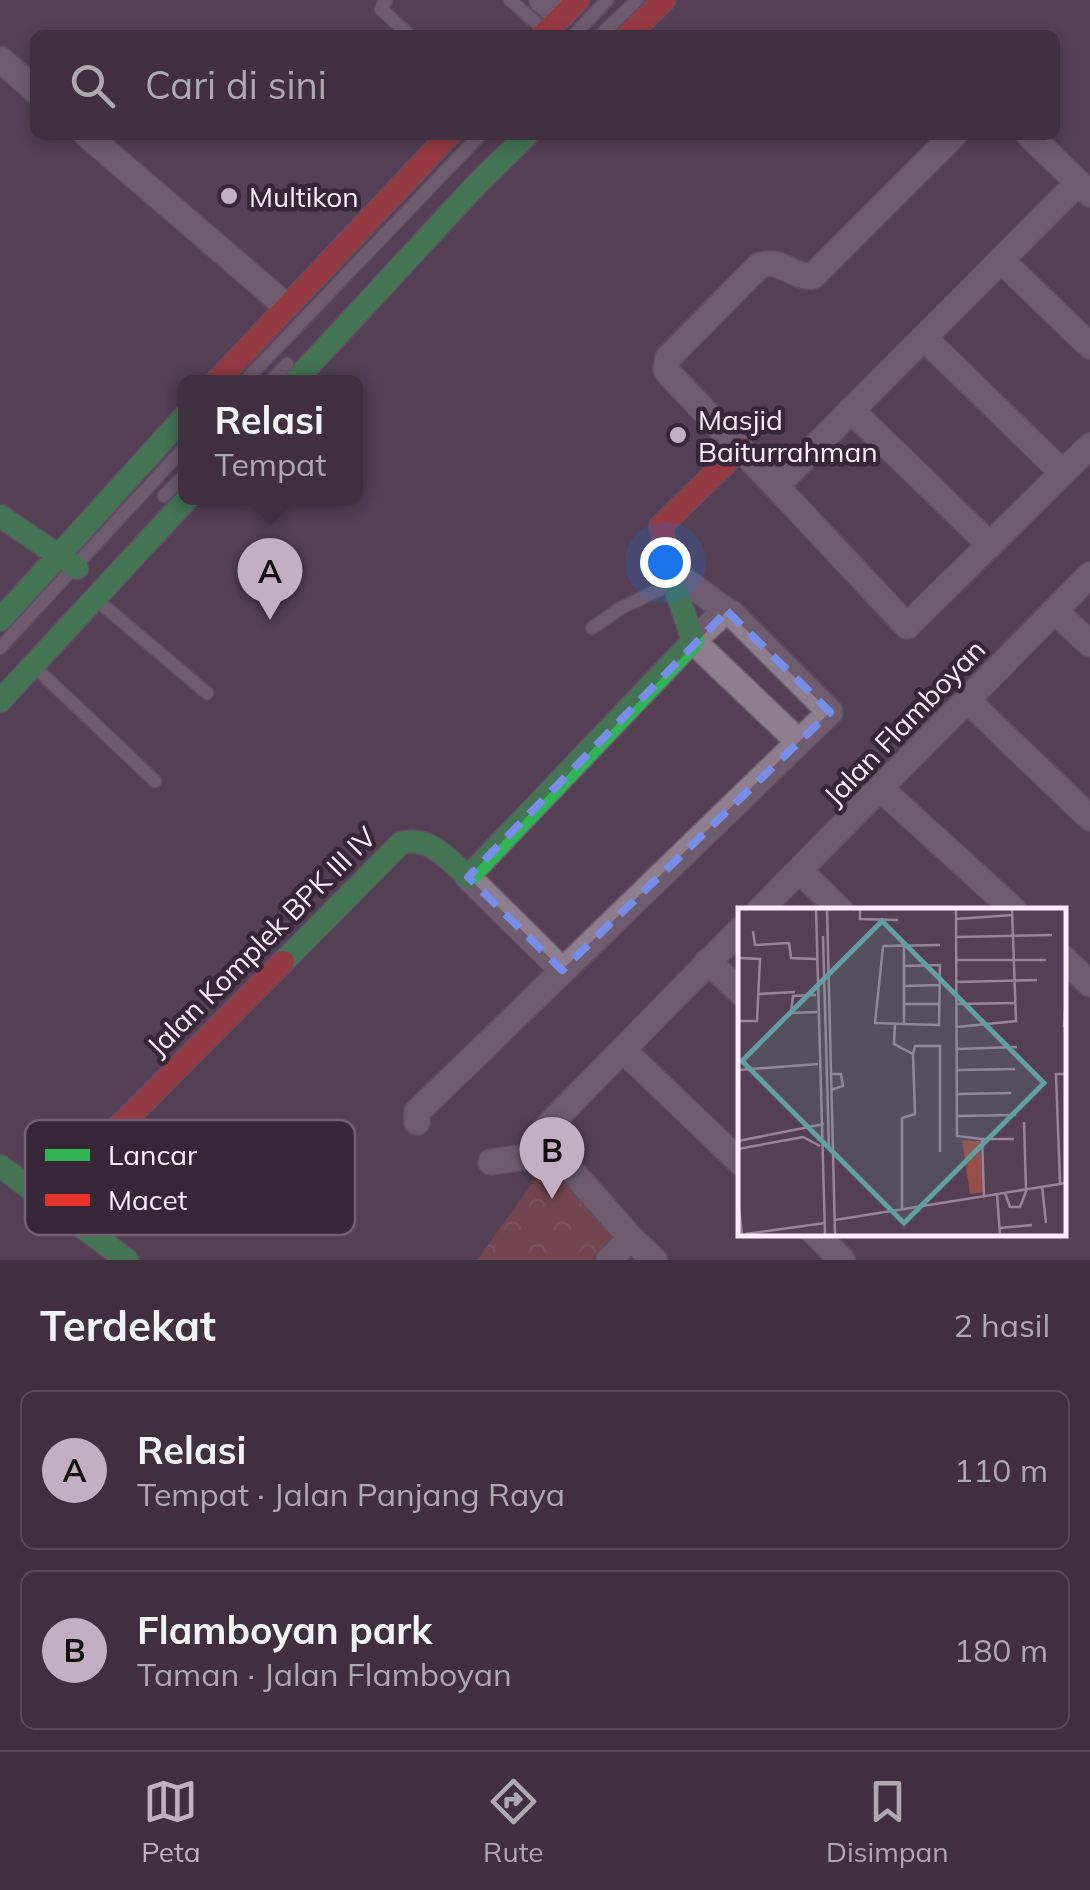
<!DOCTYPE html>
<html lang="id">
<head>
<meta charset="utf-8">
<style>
	body { margin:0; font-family:Mulish,sans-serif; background:#463746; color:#f1f3f6 }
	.you { position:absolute; left:665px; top:562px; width:35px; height:35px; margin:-25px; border:8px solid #fff; border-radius:50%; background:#1a73e8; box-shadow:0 0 0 15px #1a73e833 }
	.badge { display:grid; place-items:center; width:65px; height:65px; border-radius:50%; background:#c3afc2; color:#111; font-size:32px; font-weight:700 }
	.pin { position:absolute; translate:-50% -82px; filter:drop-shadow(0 2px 5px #0008) }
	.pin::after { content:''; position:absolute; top:52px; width:35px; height:30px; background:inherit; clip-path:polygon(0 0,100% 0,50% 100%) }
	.popup { position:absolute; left:178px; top:375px; width:185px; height:130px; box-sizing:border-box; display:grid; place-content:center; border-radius:15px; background:#3f2f3f; filter:drop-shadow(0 2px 8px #0005); font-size:32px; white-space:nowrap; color:#ada9b0 }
	.popup b { font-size:38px; color:#f1f3f6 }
	.popup::after { content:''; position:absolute; left:50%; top:100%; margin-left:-20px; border:20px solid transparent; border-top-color:#3f2f3f }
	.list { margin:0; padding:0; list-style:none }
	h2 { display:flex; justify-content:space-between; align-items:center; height:130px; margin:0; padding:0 40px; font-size:42px }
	h2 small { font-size:32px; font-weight:400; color:#ada9b0 }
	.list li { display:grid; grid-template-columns:65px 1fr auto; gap:30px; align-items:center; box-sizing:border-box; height:160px; margin:0 20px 20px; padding:0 20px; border:2px solid #584a59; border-radius:15px }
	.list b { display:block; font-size:38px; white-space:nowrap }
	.list p { margin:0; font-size:32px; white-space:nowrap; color:#ada9b0 }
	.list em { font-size:32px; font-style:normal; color:#ada9b0 }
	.icon { flex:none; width:55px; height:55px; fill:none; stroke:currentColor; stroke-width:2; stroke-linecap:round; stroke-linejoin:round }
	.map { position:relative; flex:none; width:1090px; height:1260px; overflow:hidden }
	.search { position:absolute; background:#3f2f3f; box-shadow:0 5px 15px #0003; left:30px; right:30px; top:30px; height:110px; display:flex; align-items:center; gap:25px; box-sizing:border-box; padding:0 35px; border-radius:15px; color:#ada9b0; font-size:38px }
	.sheet { height:490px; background:#3f2f3f }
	nav { display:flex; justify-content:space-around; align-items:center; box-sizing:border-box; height:140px; border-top:2px solid #584a59; background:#3f2f3f; font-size:28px; color:#ada9b0 }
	nav a { display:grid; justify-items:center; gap:5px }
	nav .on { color:#c3afc2 }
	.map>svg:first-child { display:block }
	.park { fill:url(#park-crowns) }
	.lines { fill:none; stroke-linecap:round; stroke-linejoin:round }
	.lane-casing { stroke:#705f70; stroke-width:15 }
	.street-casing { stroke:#705f70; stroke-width:28 }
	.fast-casing { stroke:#705f70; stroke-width:25 }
	.jam-casing { stroke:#705f70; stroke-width:25 }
	.lane { stroke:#8e7e8e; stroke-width:12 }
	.street { stroke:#8e7e8e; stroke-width:25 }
	.fast { stroke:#30b455; stroke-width:22 }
	.jam { stroke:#e5322d; stroke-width:22 }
	.marked { fill:none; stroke:#778de7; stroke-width:8; stroke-dasharray:20 12; stroke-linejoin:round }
	.poi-dot { fill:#c3afc2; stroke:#372637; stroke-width:4 }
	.labels { text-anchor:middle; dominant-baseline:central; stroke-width:9; stroke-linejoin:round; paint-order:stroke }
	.poi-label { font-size:28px; fill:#ffecfe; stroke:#372637; text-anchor:start }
	.street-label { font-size:28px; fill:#ffecfe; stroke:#372637 }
	.inset-road { fill:none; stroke:#988498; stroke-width:2.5 }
	.view { fill:#639fa0; fill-opacity:0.15; stroke:#639fa0; stroke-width:5 }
	.inset-edge { fill:none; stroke:#ffecfe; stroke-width:5 }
	.key { fill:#372637; stroke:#736173; stroke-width:2.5 }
	.key-label { font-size:28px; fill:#ffecfe }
</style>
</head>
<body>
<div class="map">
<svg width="1090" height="1260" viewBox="0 0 1090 1260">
	<defs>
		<pattern id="park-crowns" width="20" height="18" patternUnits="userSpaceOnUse" patternTransform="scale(2.5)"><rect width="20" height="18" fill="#974d48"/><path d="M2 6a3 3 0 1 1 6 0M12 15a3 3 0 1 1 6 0" fill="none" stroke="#a76763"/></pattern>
	</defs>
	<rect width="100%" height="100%" fill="#543f54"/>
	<path class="park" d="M 549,1160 L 617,1238 L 597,1260 L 477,1260 Z"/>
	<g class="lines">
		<defs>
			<g id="lane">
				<path d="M 386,0 L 381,9 L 409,35"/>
				<path d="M 510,0 L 542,28"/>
				<path d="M 574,35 L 607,0"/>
				<path d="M 601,35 L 637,0"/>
				<path d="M 244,382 L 480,135"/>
				<path d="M 270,382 L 287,364"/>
				<path d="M 164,496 L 185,474"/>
				<path d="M 98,601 L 207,693"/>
				<path d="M 592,628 L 621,608 L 669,585"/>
				<path d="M 0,648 L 185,447"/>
				<path d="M 37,669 L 155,781"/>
			</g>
			<g id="street">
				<path d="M 542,0 L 561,16"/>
				<path d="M 0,59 L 35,90"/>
				<path d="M 87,135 L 286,306"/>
				<path d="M 954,135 L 813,276 C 792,278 781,257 759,266 L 668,358 L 666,369 L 670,375 L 776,486 L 1078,183"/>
				<path d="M 1029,135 L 1090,194"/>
				<path d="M 1001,260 L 1090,346"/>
				<path d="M 924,338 L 1062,472"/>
				<path d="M 851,410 L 990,545"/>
				<path d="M 776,486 L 907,626 L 1090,446"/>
				<path d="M 669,569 L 727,611"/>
				<path d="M 1055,611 L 1090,644"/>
				<path d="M 968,701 L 1090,818"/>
				<path d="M 881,789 L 1014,910"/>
				<path d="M 800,871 L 840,910"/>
				<path d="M 468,877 L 562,970"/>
				<path d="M 760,910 L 1090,575"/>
				<path d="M 1062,957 L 1090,984"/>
				<path d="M 708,961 L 740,992"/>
				<path d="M 623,1050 L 740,1162"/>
				<path d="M 417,1122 L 417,1112 L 830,712 L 731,613 L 727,611 L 722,614 L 693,641 L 798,741"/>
				<path d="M 491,1162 L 556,1153"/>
				<path d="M 814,1232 L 842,1260"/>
				<path d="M 631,1238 L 654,1260"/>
				<path d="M 609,1260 L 631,1238 L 546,1142 L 546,1128 L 740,930"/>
			</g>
			<g id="fast">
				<path d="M 294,382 L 478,183 L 527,135"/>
				<path d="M 0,516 L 77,568"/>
				<path d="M 0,620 L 185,416"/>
				<path d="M 0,701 L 188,498"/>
				<path d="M 283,962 L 401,843 C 429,835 449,860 468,877 L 693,641 L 671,575"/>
				<path d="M 0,1166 L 127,1260"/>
			</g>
			<g id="jam">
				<path d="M 543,35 L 578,0"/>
				<path d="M 628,35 L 664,0"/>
				<path d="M 216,382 L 449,135"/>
				<path d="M 671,575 L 661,526 L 740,449"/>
				<path d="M 46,1200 L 283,962"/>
			</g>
		</defs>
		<use href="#lane" class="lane-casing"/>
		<use href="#street" class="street-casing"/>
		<use href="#fast" class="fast-casing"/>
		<use href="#jam" class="jam-casing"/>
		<use href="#lane" class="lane"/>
		<use href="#street" class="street"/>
		<use href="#fast" class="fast"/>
		<use href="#jam" class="jam"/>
	</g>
	<path d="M0 0H1090V1260H0ZM 727,611 L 830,712 L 562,970 L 468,877 Z" fill="#543f54" fill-opacity=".55" fill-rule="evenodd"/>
	<path class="marked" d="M 727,611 L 830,712 L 562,970 L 468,877 Z"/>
	<g class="poi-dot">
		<circle cx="229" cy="196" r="10"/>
		<circle cx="678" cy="435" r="10"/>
	</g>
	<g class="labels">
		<g class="poi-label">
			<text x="249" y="196">Multikon</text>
			<text x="698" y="419">Masjid<tspan x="698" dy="32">Baiturrahman</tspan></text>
		</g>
		<g class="street-label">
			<text transform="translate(904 722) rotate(-46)">Jalan Flamboyan</text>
			<text transform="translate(261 941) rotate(-45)">Jalan Komplek BPK III IV</text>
		</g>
	</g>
	<g transform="translate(738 908)">
		<rect width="328" height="328" fill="#543f54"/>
		<path d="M 224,232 L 242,233 L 245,284 L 232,286 Z" fill="#974d48"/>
		<path class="inset-road" d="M 78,1 L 87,326M 89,1 L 97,326M 122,1 L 122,11 L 160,12M 218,1 L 219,228 L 244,231 L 246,288M 218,11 L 275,7M 15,23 L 17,37 L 51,35 L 53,50 L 78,51M 85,28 L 91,240M 218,29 L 314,27M 166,38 L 166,116 L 137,115 L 145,39 L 146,38 L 202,37M 0,50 L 22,51 L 19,113 L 0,113M 217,52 L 308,52M 166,58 L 202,57 L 201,117 L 166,116M 218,74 L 299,72M 166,78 L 201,77M 21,86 L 57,84M 78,87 L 55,88 L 53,105 L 79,104M 166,96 L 201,96M 218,96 L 276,95M 157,116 L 156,136 L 175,146 L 177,206 L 164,210 L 164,302M 219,119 L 278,113 L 274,1M 326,119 L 328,88M 219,141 L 279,139M 175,146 L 177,138 L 202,138 L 202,244M 0,162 L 80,156M 219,162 L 277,161M 92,166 L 103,166 L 105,178 L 93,182M 219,186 L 273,185M 219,208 L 278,207M 286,214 L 288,281M 244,231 L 276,231M 0,233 L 86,216M 0,241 L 65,229 L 82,238M 322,275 L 318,166 L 328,166M 304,278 L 308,315M 267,285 L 272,299 L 282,299 L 289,281M 259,286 L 262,326M 0,292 L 4,326M 97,312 L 328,275M 262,320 L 294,317M 7,326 L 87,315"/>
		<path class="view" d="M 144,13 L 306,175 L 166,315 L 4,153 Z"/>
		<rect width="328" height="328" class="inset-edge"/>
	</g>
	<rect x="25" y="1120" width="330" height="115" rx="15" class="key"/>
	<rect x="45" y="1149" width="45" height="12" fill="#30b455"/>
	<rect x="45" y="1194" width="45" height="12" fill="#e5322d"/>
	<g class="key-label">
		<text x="108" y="1165">Lancar</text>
		<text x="108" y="1210">Macet</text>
	</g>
</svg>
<div class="you"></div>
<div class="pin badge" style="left:270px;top:620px">A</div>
<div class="popup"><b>Relasi</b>Tempat</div>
<div class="pin badge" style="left:552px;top:1199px">B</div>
<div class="search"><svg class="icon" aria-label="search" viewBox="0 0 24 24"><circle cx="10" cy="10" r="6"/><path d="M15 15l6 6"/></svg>Cari di sini</div>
</div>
<section class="sheet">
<h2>Terdekat<small>2 hasil</small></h2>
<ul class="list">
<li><span class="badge">A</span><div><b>Relasi</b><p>Tempat · Jalan Panjang Raya</p></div><em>110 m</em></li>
<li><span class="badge">B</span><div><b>Flamboyan park</b><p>Taman · Jalan Flamboyan</p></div><em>180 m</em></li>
</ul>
</section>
<nav>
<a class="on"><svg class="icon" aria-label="map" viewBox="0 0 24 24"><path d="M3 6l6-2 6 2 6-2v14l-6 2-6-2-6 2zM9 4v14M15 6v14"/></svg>Peta</a>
<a><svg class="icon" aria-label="directions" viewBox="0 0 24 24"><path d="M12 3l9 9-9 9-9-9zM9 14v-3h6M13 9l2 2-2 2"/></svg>Rute</a>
<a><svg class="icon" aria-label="saved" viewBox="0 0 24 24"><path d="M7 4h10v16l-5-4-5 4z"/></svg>Disimpan</a>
</nav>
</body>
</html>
